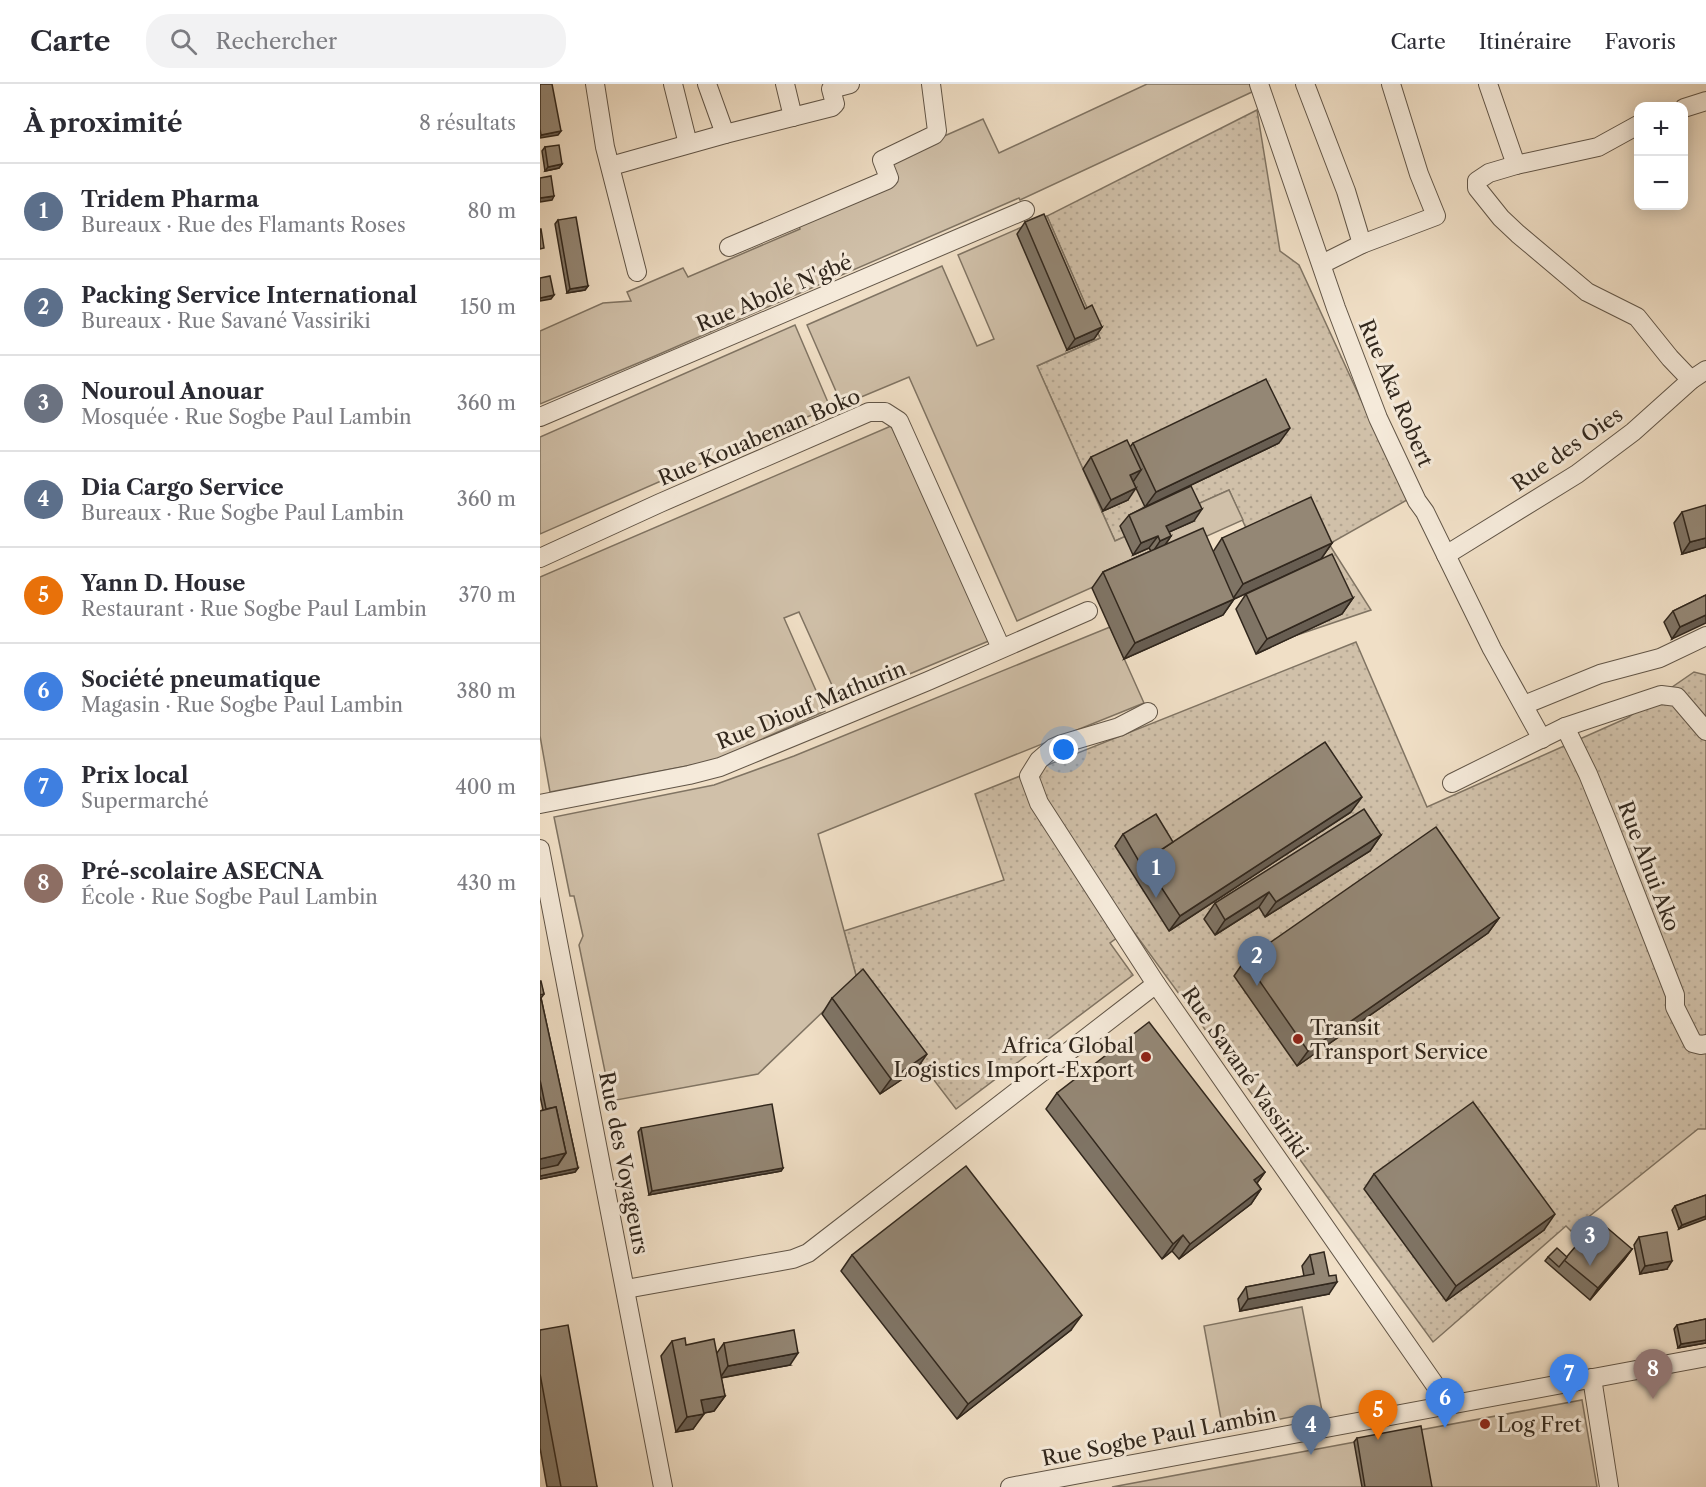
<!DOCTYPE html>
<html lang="fr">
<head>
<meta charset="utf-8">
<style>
	body { margin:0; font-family:"Libre Caslon Text",serif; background:#f2f2f3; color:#2b2b33 }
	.controls { position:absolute; right:18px; top:18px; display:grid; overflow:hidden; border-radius:12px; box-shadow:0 3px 15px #0003 }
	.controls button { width:54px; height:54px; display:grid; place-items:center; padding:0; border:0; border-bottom:2px solid #e1e1e2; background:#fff; color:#2b2b33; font:30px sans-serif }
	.you { position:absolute; left:524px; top:666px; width:21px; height:21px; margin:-15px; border:4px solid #fff; border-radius:50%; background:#1a73e8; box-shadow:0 0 0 9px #1a73e833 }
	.badge { display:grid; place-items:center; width:39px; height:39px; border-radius:50%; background:#db2777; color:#fff; font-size:20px; font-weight:700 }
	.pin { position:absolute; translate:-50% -50px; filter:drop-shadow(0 2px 3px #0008) }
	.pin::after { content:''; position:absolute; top:32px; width:21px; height:18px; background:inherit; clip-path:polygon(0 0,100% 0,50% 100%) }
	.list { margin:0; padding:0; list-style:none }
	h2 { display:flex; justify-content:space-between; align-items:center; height:78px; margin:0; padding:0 24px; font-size:26px }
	h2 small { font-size:20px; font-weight:400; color:#7c7c81 }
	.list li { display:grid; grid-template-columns:39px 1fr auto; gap:18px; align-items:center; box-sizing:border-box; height:96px; padding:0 24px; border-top:2px solid #e1e1e2 }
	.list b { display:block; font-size:22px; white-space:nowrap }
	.list p { margin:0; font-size:20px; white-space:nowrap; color:#7c7c81 }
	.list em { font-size:20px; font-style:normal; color:#7c7c81 }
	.icon { flex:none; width:33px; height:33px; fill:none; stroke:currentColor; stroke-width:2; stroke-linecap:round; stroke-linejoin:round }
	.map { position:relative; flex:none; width:1166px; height:1403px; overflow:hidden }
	header { display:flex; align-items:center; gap:36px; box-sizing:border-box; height:84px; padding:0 30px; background:#fff; border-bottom:2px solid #e1e1e2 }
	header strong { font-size:28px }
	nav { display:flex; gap:33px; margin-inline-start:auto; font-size:21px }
	.search { width:420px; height:54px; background:#f2f2f3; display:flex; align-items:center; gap:15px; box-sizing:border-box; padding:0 21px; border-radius:24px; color:#7c7c81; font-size:22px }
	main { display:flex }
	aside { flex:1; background:#fff }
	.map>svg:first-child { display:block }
	.grass { fill:url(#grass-dots); stroke:#807463; stroke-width:1.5 }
	.green { fill:#d0c0a9; stroke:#807463; stroke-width:1.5 }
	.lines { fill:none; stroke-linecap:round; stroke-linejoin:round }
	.minor-casing { stroke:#615547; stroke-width:20 }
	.minor { stroke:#f5eada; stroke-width:18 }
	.wall { fill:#7f7465; stroke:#31271d; stroke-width:1.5 }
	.shaded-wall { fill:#685e52; stroke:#31271d; stroke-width:1.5 }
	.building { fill:#948775; stroke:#31271d; stroke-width:1.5 }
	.poi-dot { fill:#8f2418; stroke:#f5eada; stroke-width:2 }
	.labels { text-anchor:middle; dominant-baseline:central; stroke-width:6; stroke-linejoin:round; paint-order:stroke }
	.street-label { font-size:21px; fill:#31271d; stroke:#f5eada }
	.poi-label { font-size:21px; fill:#31271d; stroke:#f5eada; text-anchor:start }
</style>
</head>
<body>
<header>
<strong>Carte</strong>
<div class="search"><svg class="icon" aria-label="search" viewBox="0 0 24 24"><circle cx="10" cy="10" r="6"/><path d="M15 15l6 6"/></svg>Rechercher</div>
<nav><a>Carte</a><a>Itinéraire</a><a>Favoris</a></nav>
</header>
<main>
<aside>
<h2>À proximité<small>8 résultats</small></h2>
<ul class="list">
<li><span class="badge" style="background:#5c6f8a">1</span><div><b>Tridem Pharma</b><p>Bureaux · Rue des Flamants Roses</p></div><em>80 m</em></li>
<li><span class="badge" style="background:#5c6f8a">2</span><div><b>Packing Service International</b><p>Bureaux · Rue Savané Vassiriki</p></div><em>150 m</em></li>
<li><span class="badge" style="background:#6b7280">3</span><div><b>Nouroul Anouar</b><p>Mosquée · Rue Sogbe Paul Lambin</p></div><em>360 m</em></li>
<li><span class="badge" style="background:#5c6f8a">4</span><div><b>Dia Cargo Service</b><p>Bureaux · Rue Sogbe Paul Lambin</p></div><em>360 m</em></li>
<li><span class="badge" style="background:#e8710a">5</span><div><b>Yann D. House</b><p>Restaurant · Rue Sogbe Paul Lambin</p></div><em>370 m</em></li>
<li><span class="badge" style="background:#3f7fe0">6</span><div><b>Société pneumatique</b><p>Magasin · Rue Sogbe Paul Lambin</p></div><em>380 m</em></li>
<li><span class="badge" style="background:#3f7fe0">7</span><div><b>Prix local</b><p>Supermarché</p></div><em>400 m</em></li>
<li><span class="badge" style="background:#8d6e63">8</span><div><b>Pré-scolaire ASECNA</b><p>École · Rue Sogbe Paul Lambin</p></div><em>430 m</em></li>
</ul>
</aside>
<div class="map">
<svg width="1166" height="1403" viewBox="0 0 1166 1403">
	<defs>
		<pattern id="grass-dots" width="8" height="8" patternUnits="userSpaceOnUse" patternTransform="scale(1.5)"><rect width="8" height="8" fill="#d0c0a9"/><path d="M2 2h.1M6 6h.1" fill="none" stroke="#b3a591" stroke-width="1.8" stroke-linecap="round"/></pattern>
	</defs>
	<rect width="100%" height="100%" fill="#f0dfc6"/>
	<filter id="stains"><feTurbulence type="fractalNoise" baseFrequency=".00333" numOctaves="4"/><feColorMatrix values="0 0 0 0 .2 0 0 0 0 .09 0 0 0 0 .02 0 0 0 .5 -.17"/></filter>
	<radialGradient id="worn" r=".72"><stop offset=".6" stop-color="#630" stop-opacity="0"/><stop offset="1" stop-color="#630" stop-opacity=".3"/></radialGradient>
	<g class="grass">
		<path d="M 717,26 L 740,167 L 759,181 L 867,416 L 789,460 L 831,526 L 754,552 L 689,406 L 575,457 L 497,282 L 560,254 L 507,132 Z"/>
		<path d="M 816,558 L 887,723 L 1087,634 L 1154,588 L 1166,591 L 1166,1045 L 1158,1045 L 1031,1147 L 1026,1142 L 893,1258 L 591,844 L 570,859 L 593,891 L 416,1025 L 317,895 L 304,847 L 464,796 L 435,710 Z"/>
	</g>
	<g class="green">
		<path d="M 607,0 L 710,0 L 712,8 L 480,116 L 479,114 L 115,272 L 0,320 L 0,247 L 63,219 L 91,217 L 87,208 L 143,184 L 148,193 L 260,145 L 258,138 L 353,97 L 345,78 L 443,35 L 459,69 Z"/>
		<path d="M 507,132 L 560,254 L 497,282 L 575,457 L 689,406 L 703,436 L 477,537 L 369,293 L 302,321 L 267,241 L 402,182 L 437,262 L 454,255 L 418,171 Z"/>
		<path d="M 255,241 L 290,323 L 0,450 L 0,353 Z"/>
		<path d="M 351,342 L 451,556 L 300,619 L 259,528 L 244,534 L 285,627 L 173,677 L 10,708 L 0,652 L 0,493 Z"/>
		<path d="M 570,543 L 604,619 L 278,750 L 317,895 L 218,990 L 71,1017 L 39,861 L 43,852 L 34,812 L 30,812 L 14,733 L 174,701 L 254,672 Z"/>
		<path d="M 762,1223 L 782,1327 L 683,1346 L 664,1242 Z"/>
		<path d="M 1042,1316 L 1057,1403 L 572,1403 Z"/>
	</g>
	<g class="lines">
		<defs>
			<g id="minor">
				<path d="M 55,0 L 65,63 L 97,188"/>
				<path d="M 133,0 L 148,60"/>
				<path d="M 167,0 L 185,50"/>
				<path d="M 245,0 L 253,33"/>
				<path d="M 719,0 L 796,224 L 838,334 L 877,417 L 885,428 L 952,565 L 1002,655"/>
				<path d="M 765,0 L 806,107 L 822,160"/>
				<path d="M 948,0 L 976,81 L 949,89 L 937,97 L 937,104 L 961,134 L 978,150 L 1047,208 L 1097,233 L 1130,274 L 1151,296"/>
				<path d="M 1144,24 L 1166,17"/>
				<path d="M 976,81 L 1058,63 L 1098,41"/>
				<path d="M 71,82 L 185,50 L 292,23 L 295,20 L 291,5 L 310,0"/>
				<path d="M 189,163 L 347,96 L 349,94 L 342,76 L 394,51 L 397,47 L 391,0"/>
				<path d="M 782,180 L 822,160 L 896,132 L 879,90 L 851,0"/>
				<path d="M 0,333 L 485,126"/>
				<path d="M 906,471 L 1037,390 L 1093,348 L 1151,296 L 1166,286"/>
				<path d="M 0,474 L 120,419 L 329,328 L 345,328 L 359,337 L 461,564"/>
				<path d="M 984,621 L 1060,590 L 1120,574 L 1166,552"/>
				<path d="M 608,628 L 579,643 L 522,660 L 513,664 L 499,676 L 489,692 L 499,719 L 616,900"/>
				<path d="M 1025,643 L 1048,690 L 1068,739 L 1135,911 L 1135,923 L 1153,959 L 1161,961 L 1166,960"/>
				<path d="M 912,699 L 1025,643 L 1121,611 L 1137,613 L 1166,647"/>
				<path d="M 0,720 L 149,691 L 180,683 L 388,597 L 548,527"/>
				<path d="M 0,765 L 123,1403"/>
				<path d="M 86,1205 L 253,1175 L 268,1169 L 616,900 L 909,1321"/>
				<path d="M 1052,1294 L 1069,1403"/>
				<path d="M 470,1403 L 1166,1273"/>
			</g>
		</defs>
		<use href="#minor" class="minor-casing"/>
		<use href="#minor" class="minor"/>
	</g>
	<g class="wall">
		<path d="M 5,63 L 22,80 L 19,84 L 5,87 L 2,67 Z"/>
		<path d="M 18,136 L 48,202 L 45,206 L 27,209 L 15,140 Z"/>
		<path d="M 485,138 L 545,225 L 562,243 L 554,255 L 527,266 L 477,150 Z"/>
		<path d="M 593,359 L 739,359 L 611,420 L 654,437 L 629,448 L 631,452 L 625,461 L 673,468 L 682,454 L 792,459 L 781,475 L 694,515 L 683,531 L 584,575 L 552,504 L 563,488 L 611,467 L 609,464 L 593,471 L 580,442 L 589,431 L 605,423 L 593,398 L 588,416 L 563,427 L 543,385 L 551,373 L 590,363 Z"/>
		<path d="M 1142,428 L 1166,463 L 1142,470 L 1134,439 Z"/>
		<path d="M 706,510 L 813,514 L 802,530 L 716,570 L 696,525 Z"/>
		<path d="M 1166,511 L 1132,555 L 1124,538 L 1133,527 Z"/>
		<path d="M 811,728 L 629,847 L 575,762 L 583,750 L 633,758 Z"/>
		<path d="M 841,751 L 830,767 L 725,833 L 719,823 L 675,851 L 664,835 L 675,819 Z"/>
		<path d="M 959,834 L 948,849 L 757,982 L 694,892 L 705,876 Z"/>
		<path d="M 0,897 L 4,910 L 1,914 L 38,1084 L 35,1088 L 0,1095 L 0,1027 L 3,1026 L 0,1012 Z"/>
		<path d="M 292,914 L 376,986 L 340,1010 L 282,930 Z"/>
		<path d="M 517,1009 L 725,1088 L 717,1099 L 721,1105 L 711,1120 L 639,1175 L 632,1167 L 622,1175 L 506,1025 Z"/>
		<path d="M 101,1044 L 243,1084 L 241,1087 L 109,1111 L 98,1048 Z"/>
		<path d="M 834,1090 L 1004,1146 L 906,1217 L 824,1105 Z"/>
		<path d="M 1166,1111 L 1139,1145 L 1132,1126 L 1135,1122 Z"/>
		<path d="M 1099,1153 L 1127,1185 L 1100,1190 L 1094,1161 Z"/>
		<path d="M 1092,1165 L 1084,1176 L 1050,1216 L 1005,1177 L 1008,1173 L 1027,1173 Z"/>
		<path d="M 312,1171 L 531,1246 L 417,1335 L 301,1187 Z"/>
		<path d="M 770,1171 L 789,1210 L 700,1227 L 698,1215 L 706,1203 L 764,1192 L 762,1182 Z"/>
		<path d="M 1166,1235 L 1166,1259 L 1138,1264 L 1134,1245 L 1137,1241 Z"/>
		<path d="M 0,1246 L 57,1403 L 7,1403 L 0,1364 Z"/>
		<path d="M 132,1257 L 177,1269 L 184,1259 L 250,1281 L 181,1294 L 185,1312 L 174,1327 L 163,1329 L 153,1345 L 136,1348 L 121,1272 Z"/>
		<path d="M 817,1354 L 892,1403 L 822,1403 L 814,1358 Z"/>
	</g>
	<g class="shaded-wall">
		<path d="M 21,47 L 18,51 L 0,54 L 1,51 Z"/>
		<path d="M 22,80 L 19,84 L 5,87 L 8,83 Z"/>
		<path d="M 14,112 L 12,116 L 0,118 L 0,114 Z"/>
		<path d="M 48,202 L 45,206 L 27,209 L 30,205 Z"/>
		<path d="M 14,211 L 11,215 L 0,217 L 0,214 Z"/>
		<path d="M 562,243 L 554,255 L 527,266 L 535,255 Z"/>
		<path d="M 750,344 L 739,359 L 605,423 L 616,408 Z"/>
		<path d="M 601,386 L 593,398 L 590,391 Z"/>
		<path d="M 596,404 L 588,416 L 563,427 L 571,416 Z"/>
		<path d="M 662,425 L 654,437 L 618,453 L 626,442 Z"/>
		<path d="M 618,452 L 609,464 L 593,471 L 601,459 Z"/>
		<path d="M 631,452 L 623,464 L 612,469 L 620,457 Z"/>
		<path d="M 1166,454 L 1166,463 L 1142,470 L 1150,458 Z"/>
		<path d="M 792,459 L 781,475 L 692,516 L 703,500 Z"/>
		<path d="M 813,514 L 802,530 L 716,570 L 727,555 Z"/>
		<path d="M 694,515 L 683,531 L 584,575 L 595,559 Z"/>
		<path d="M 1166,531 L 1166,539 L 1132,555 L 1140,543 Z"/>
		<path d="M 822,713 L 811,728 L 629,847 L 640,832 Z"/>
		<path d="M 841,751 L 830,767 L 725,833 L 736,818 Z"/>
		<path d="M 729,808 L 719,823 L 675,851 L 685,836 Z"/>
		<path d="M 959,834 L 948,849 L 757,982 L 768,967 Z"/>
		<path d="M 387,970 L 376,986 L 340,1010 L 351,995 Z"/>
		<path d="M 26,1069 L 15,1085 L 0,1088 L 0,1075 Z"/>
		<path d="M 38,1084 L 35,1088 L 0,1095 L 0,1092 Z"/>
		<path d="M 243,1084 L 241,1087 L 109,1111 L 112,1107 Z"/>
		<path d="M 725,1088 L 714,1103 L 714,1096 Z"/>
		<path d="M 721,1105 L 711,1120 L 639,1175 L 650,1160 Z"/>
		<path d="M 1015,1130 L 1004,1146 L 906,1217 L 916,1202 Z"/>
		<path d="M 1166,1132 L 1166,1135 L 1139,1145 L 1142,1141 Z"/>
		<path d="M 643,1151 L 632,1167 L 622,1175 L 633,1160 Z"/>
		<path d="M 1092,1165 L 1084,1176 L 1050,1216 L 1058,1204 Z"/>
		<path d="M 1132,1177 L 1127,1185 L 1100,1190 L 1105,1182 Z"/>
		<path d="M 797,1198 L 789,1210 L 700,1227 L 708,1215 Z"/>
		<path d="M 542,1231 L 531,1246 L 417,1335 L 428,1320 Z"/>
		<path d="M 1166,1256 L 1166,1259 L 1138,1264 L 1141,1260 Z"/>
		<path d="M 258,1269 L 250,1281 L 180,1294 L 188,1282 Z"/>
		<path d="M 185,1312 L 174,1327 L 150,1332 L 161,1316 Z"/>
		<path d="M 164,1330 L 153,1345 L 136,1348 L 147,1333 Z"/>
	</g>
	<g class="building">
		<path d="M 0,0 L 12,0 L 21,47 L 1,51 L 0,45 Z"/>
		<path d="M 19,61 L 22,80 L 8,83 L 5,63 Z"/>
		<path d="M 11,92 L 14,112 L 0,114 L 0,94 Z"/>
		<path d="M 504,130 L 545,225 L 552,221 L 562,243 L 535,255 L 485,138 Z"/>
		<path d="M 36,133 L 48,202 L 30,205 L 18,136 Z"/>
		<path d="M 0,145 L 1,145 L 4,164 L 0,165 Z"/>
		<path d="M 10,192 L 14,211 L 0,214 L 0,194 Z"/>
		<path d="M 726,295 L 750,344 L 616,408 L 593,359 Z"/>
		<path d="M 587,356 L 601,386 L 590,391 L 596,404 L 571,416 L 551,373 Z"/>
		<path d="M 651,402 L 662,425 L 626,442 L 631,452 L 620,457 L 618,452 L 601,459 L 589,431 Z"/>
		<path d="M 771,413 L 792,459 L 703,500 L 682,454 Z"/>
		<path d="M 1166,421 L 1166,454 L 1150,458 L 1142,428 Z"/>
		<path d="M 663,444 L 694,515 L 595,559 L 563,488 Z"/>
		<path d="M 792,470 L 813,514 L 727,555 L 706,510 Z"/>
		<path d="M 1166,511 L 1166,531 L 1140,543 L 1133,527 Z"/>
		<path d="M 785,658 L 822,713 L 640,832 L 604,777 Z"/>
		<path d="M 824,725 L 841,751 L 736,818 L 729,808 L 685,836 L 675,819 Z"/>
		<path d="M 616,730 L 633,758 L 604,777 L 601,781 L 583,750 Z"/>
		<path d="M 896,743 L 959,834 L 768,967 L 705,876 Z"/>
		<path d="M 323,885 L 387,970 L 351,995 L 292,914 Z"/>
		<path d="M 0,897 L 1,897 L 4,910 L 0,911 Z"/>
		<path d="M 1,914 L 38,1084 L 0,1092 L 0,1085 L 18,1081 L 26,1069 L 16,1023 L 6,1025 L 0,996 L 0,915 Z"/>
		<path d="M 609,938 L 725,1088 L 714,1096 L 721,1105 L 650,1160 L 643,1151 L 633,1160 L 517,1009 Z"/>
		<path d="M 933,1018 L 1015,1130 L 916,1202 L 834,1090 Z"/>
		<path d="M 232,1020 L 243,1084 L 112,1107 L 101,1044 Z"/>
		<path d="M 16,1023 L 26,1069 L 0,1075 L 0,1027 Z"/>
		<path d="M 426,1082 L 542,1231 L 428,1320 L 312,1171 Z"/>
		<path d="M 1166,1111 L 1166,1132 L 1142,1141 L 1135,1122 Z"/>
		<path d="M 1058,1136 L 1092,1165 L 1058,1204 L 1024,1176 Z"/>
		<path d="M 1127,1148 L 1132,1177 L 1105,1182 L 1099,1153 Z"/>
		<path d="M 1017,1164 L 1027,1173 L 1019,1183 L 1008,1173 Z"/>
		<path d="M 784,1168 L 789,1192 L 796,1191 L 797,1198 L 708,1215 L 706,1203 L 774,1190 L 770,1171 Z"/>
		<path d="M 1166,1235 L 1166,1256 L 1141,1260 L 1137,1241 Z"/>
		<path d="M 28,1241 L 57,1403 L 21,1403 L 0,1290 L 0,1246 Z"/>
		<path d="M 254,1246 L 258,1269 L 188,1282 L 184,1259 Z"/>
		<path d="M 145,1254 L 146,1261 L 174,1255 L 185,1312 L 161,1316 L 164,1330 L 147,1333 L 132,1257 Z"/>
		<path d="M 881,1342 L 892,1403 L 825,1403 L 817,1354 Z"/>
	</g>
	<g class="poi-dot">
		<circle cx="758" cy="955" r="6"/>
		<circle cx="606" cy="973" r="6"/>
		<circle cx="945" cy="1340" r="6"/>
	</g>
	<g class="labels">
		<g class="street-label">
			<text transform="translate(234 209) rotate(-23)">Rue Abolé N'gbé</text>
			<text transform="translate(856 309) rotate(67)">Rue Aka Robert</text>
			<text transform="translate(219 353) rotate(-23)">Rue Kouabenan Boko</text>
			<text transform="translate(1027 365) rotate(-35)">Rue des Oies</text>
			<text transform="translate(271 621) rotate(-22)">Rue Diouf Mathurin</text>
			<text transform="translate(1109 782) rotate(69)">Rue Ahui Ako</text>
			<text transform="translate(705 988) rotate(55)">Rue Savané Vassiriki</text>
			<text transform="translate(84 1079) rotate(79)">Rue des Voyageurs</text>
			<text transform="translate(619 1352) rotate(-11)">Rue Sogbe Paul Lambin</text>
		</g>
		<g class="poi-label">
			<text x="770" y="943">Transit<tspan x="770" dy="24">Transport Service</tspan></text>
			<text x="594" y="961" text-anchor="end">Africa Global<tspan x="594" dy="24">Logistics Import-Export</tspan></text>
			<text x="957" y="1340">Log Fret</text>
		</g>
	</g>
	<rect width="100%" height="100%" filter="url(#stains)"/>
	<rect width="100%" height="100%" fill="url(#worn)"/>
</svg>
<div class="controls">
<button>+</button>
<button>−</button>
</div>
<div class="you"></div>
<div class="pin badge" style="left:616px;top:814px;background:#5c6f8a">1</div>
<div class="pin badge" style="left:717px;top:902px;background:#5c6f8a">2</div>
<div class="pin badge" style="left:1050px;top:1182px;background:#6b7280">3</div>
<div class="pin badge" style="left:771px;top:1371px;background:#5c6f8a">4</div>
<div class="pin badge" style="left:838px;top:1356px;background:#e8710a">5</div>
<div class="pin badge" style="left:905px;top:1344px;background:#3f7fe0">6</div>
<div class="pin badge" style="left:1029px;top:1320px;background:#3f7fe0">7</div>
<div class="pin badge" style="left:1113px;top:1315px;background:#8d6e63">8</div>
</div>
</main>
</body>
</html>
